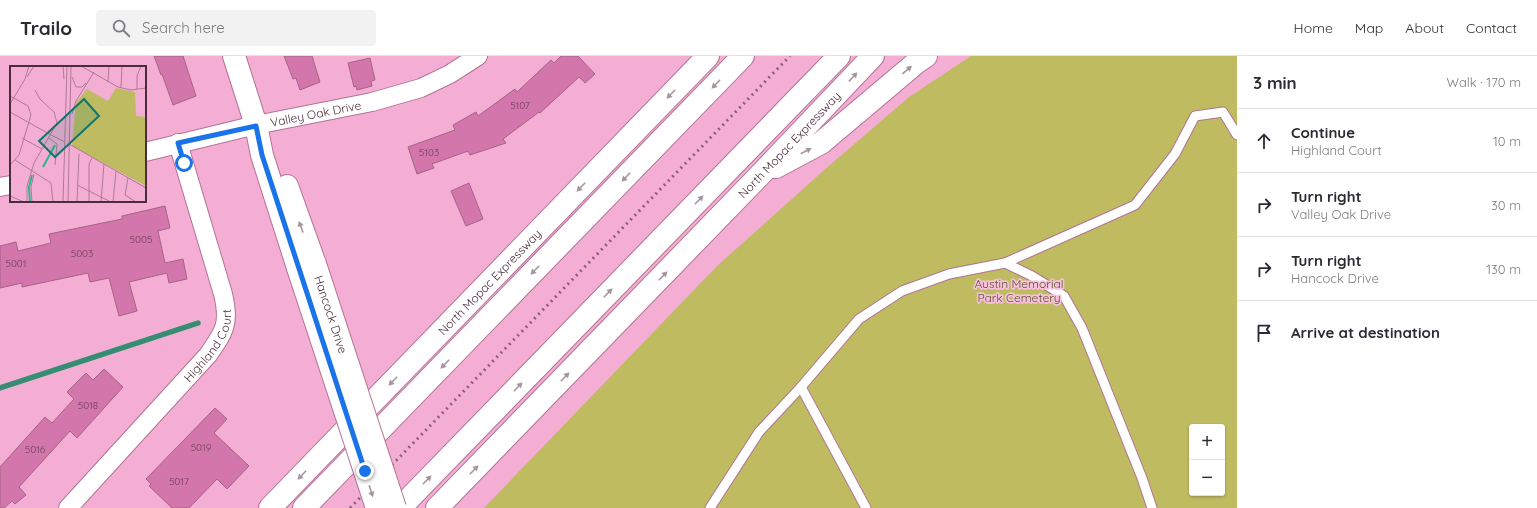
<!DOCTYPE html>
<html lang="en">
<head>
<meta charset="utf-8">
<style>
	body { margin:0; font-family:Quicksand,sans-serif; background:#f2f2f3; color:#2b2b33 }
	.controls { position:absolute; right:12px; bottom:12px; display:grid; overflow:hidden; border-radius:4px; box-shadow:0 1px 3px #0004 }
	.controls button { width:36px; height:36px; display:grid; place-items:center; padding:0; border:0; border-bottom:1px solid #e1e1e2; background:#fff; color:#2b2b33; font:20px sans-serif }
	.stop { position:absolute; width:12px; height:12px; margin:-9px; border:3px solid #1a73e8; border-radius:50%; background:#fff }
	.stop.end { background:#1a73e8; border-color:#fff; box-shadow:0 1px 4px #0008 }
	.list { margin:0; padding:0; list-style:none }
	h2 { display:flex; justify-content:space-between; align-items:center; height:52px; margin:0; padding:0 16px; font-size:17px }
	h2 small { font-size:13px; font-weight:400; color:#7c7c81 }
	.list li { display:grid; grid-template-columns:26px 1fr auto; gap:12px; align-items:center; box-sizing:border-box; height:64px; padding:0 16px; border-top:1px solid #e1e1e2 }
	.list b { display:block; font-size:15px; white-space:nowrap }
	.list p { margin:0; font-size:13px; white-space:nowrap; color:#7c7c81 }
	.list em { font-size:13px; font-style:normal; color:#7c7c81 }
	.icon { flex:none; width:22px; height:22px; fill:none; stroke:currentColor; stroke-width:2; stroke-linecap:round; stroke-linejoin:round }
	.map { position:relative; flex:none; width:1237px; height:452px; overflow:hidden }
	header { display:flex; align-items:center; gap:24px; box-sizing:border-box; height:56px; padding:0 20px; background:#fff; border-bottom:1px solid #e1e1e2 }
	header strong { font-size:19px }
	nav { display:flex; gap:22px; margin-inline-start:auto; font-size:14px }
	.search { width:280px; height:36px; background:#f2f2f3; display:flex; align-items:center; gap:10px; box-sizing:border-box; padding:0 14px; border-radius:4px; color:#7c7c81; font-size:15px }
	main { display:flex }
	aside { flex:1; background:#fff }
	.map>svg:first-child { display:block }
	.green { fill:#bfbb61; fill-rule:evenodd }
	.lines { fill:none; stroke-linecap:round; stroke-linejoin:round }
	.stream { stroke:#358d73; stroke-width:5.5 }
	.building { fill:#d376ab; stroke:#a46487 }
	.lane-casing { stroke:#b37295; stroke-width:11 }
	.street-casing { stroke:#b37295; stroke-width:20 }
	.secondary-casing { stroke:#b37295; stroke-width:24 }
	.highway-casing { stroke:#b37295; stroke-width:24 }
	.lane { stroke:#fff; stroke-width:9 }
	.street { stroke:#fff; stroke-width:18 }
	.secondary { stroke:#fff; stroke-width:22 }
	.highway { stroke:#fff; stroke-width:22 }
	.rail { stroke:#8e6179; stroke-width:3; stroke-dasharray:2 4; stroke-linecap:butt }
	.secondary-bridge-casing { stroke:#b37295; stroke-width:24; stroke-linecap:butt }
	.secondary-bridge { stroke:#fff; stroke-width:22 }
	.oneway { fill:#a4969e }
	.route { stroke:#1a73e8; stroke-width:5 }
	.labels { text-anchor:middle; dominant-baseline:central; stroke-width:3.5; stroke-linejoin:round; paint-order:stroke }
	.number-label { font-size:10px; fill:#6c3f58 }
	.street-label { font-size:12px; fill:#492d3c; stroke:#f9c0de }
	.park-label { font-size:12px; fill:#585529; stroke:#f9c0de }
	.inset-river { fill:none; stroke:#2db68a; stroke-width:2 }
	.inset-road { fill:none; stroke:#b07a97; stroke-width:1 }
	.view { fill:#0f766e; fill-opacity:0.15; stroke:#0f766e; stroke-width:2 }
	.inset-edge { fill:none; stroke:#492d3c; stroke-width:2 }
</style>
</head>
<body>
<header>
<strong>Trailo</strong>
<div class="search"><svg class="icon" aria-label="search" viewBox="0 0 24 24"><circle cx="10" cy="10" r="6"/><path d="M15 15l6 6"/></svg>Search here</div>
<nav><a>Home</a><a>Map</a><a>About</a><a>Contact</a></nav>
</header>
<main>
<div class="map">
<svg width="1237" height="452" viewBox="0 0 1237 452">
	<rect width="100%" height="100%" fill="#f4aed3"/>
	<path class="green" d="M 971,0 L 1237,0 L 1237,452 L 484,452 L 717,210 L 823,115 L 909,41 ZM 1192,371 L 1222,371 L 1222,437 L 1192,437 Z"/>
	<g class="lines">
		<path class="stream" d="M 0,332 L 198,267"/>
	</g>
	<g class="building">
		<path d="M 154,0 L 183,0 L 196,40 L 173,49 L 162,18 L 161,19 Z"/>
		<path d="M 284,0 L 312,0 L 320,26 L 300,34 L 296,22 L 293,23 Z"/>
		<path d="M 561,0 L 578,0 L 595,18 L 585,27 L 579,21 L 540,57 L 539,56 L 503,83 L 506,87 L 470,99 L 468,95 L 432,108 L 434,112 L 417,118 L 408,91 L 455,74 L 453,69 L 476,56 L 478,60 L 515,33 L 517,36 L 551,4 L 554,7 Z"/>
		<path d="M 370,2 L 375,24 L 371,25 L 372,30 L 357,34 L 356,30 L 354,31 L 348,7 Z"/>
		<path d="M 469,127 L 483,163 L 466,170 L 451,135 Z"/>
		<path d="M 165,150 L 170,172 L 158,175 L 165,207 L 183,203 L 187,223 L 169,227 L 167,217 L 129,226 L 137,255 L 119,260 L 109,222 L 90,226 L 88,217 L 22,231 L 22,227 L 0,232 L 0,190 L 16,186 L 18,195 L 51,187 L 49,178 L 122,163 L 122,160 Z"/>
		<path d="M 104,313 L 123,331 L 77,382 L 70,375 L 19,431 L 26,439 L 15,448 L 12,445 L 4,452 L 0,452 L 0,411 L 45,361 L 52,367 L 74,343 L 67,336 L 86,317 L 93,324 Z"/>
		<path d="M 215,352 L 227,363 L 214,377 L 249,410 L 227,433 L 217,423 L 189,452 L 172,452 L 149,430 L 151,428 L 146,423 Z"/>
	</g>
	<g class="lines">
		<defs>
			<g id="lane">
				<path d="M 1005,207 L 1032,220 L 1064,240 L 1082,272 L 1142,422 L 1152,452"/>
				<path d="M 801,331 L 866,452"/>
				<path d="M 710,452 L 759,376 L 801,331 L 859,263 L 902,235 L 949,218 L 1005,207 L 1135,149 L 1175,98 L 1195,60 L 1223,56 L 1237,79"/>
			</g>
			<g id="street">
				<path id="s1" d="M 145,96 L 256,69 L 372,46 L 421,32 L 450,18 L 478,0"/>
				<path d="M 0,131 L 11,129"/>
				<path id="s2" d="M 68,452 L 208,299 C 225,275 230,267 223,238 L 178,87"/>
			</g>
			<g id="secondary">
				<path d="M 234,0 L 256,69 L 262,99 L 298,212"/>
				<path d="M 287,130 L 315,208"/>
			</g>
			<g id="highway">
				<path d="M 776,111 L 821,87 L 917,6 L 926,0"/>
				<path id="s3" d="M 270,452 L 708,0"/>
				<path d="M 304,452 L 743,0"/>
				<path d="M 400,452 L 839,0"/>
				<path id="s4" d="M 437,452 L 759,120 L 873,0"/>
			</g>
		</defs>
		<use href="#lane" class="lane-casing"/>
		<use href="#street" class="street-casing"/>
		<use href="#secondary" class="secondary-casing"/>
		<use href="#highway" class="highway-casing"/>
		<use href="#lane" class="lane"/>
		<use href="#street" class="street"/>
		<use href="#secondary" class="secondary"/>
		<use href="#highway" class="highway"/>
		<path class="rail" d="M 350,452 L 790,0"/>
		<defs>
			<g id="secondary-bridge">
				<path id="s5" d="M 315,208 L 395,452"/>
				<path d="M 298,212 L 377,452"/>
			</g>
		</defs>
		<use href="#secondary-bridge" class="secondary-bridge-casing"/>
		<use href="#secondary-bridge" class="secondary-bridge"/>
	</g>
	<defs><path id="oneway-solid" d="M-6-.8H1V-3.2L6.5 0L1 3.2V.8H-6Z"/></defs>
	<g class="oneway">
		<use href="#oneway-solid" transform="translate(907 14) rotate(-40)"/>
		<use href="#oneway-solid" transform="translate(853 21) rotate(-47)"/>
		<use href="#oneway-solid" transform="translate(716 28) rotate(134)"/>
		<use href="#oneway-solid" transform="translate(671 38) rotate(134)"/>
		<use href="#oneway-solid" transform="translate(806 95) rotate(-28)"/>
		<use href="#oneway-solid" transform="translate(626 121) rotate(134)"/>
		<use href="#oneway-solid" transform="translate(581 131) rotate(134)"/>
		<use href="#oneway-solid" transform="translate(699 144) rotate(-46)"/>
		<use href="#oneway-solid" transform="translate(301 171) rotate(-110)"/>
		<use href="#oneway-solid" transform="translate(535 214) rotate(134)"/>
		<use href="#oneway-solid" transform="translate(663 220) rotate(-46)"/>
		<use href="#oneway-solid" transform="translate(608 237) rotate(-46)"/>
		<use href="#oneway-solid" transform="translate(445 308) rotate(134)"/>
		<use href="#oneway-solid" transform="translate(565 321) rotate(-46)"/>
		<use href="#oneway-solid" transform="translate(393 325) rotate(134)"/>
		<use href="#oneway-solid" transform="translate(518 331) rotate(-46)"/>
		<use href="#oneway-solid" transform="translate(474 414) rotate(-46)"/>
		<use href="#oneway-solid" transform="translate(302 419) rotate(134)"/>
		<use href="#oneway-solid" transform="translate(427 424) rotate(-46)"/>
		<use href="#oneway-solid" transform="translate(371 435) rotate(72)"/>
	</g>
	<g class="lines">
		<path class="route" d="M 184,107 L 178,87 L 256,70 L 262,99 L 365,415"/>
	</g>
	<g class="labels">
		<g class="number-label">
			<text x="520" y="49">5107</text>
			<text x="429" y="96">5103</text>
			<text x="141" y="183">5005</text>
			<text x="82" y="197">5003</text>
			<text x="16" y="207">5001</text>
			<text x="88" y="349">5018</text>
			<text x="201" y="391">5019</text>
			<text x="35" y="393">5016</text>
			<text x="179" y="425">5017</text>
		</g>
		<g class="street-label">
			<text stroke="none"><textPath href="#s1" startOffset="175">Valley Oak Drive</textPath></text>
			<text stroke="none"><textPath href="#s4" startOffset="506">North Mopac Expressway</textPath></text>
			<text stroke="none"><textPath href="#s3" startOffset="315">North Mopac Expressway</textPath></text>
			<text stroke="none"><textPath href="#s5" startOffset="53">Hancock Drive</textPath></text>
			<text stroke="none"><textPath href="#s2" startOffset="216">Highland Court</textPath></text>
		</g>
		<g class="park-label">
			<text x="1019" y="227">Austin Memorial<tspan x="1019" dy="14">Park Cemetery</tspan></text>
		</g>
	</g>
	<g transform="translate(10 10)">
		<rect width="136" height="136" fill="#f4aed3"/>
		<path d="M 106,22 L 125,26 L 126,50 L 136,51 L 136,120 L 62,80 L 66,37 L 77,23 L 98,35 Z" fill="#bfbb61"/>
		<path class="inset-river" d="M 33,101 L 45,79M 20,136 L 19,121 L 22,109"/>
		<path class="inset-road" d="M 53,0 L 54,13M 71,0 L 108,21 L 121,24 L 136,22M 17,11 L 24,0M 62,11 L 66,21 L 72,21 L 76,17M 98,16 L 99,0M 111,22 L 112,0M 127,23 L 127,10 L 131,0M 0,30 L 18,40 L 21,49 L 9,89 L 0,99M 0,38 L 15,13 L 19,0M 0,46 L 41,69M 62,48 L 66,35 L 84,6M 41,69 L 55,76M 12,72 L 32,83M 39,72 L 47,78 L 45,99M 59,78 L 136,122M 5,94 L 41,117 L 43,136M 118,112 L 115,129 L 126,136M 67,119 L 101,136M 0,130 L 14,136M 17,136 L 17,120 L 24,97 L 47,57 L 44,46 L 30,33 L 25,24M 22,136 L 21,121 L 24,108M 53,136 L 57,0M 58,136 L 61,0M 67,136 L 69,88M 79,136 L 79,98 L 82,92M 91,136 L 94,98M 103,136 L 106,105"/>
		<path class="view" d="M 74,33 L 89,50 L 45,91 L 29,75 Z"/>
		<rect width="136" height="136" class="inset-edge"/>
	</g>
</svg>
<div class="controls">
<button>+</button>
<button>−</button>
</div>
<div class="stop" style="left:184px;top:107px"></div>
<div class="stop end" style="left:365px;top:415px"></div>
</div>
<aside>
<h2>3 min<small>Walk · 170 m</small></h2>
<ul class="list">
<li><svg class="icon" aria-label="ahead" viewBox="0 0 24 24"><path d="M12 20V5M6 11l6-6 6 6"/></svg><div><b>Continue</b><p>Highland Court</p></div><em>10 m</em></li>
<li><svg class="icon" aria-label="right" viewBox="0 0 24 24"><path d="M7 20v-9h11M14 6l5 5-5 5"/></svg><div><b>Turn right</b><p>Valley Oak Drive</p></div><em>30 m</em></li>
<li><svg class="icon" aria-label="right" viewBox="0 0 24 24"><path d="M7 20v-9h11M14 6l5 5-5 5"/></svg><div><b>Turn right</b><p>Hancock Drive</p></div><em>130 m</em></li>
<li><svg class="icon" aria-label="arrive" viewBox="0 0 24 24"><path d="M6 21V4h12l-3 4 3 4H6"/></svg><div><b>Arrive at destination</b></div></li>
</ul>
</aside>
</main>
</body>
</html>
